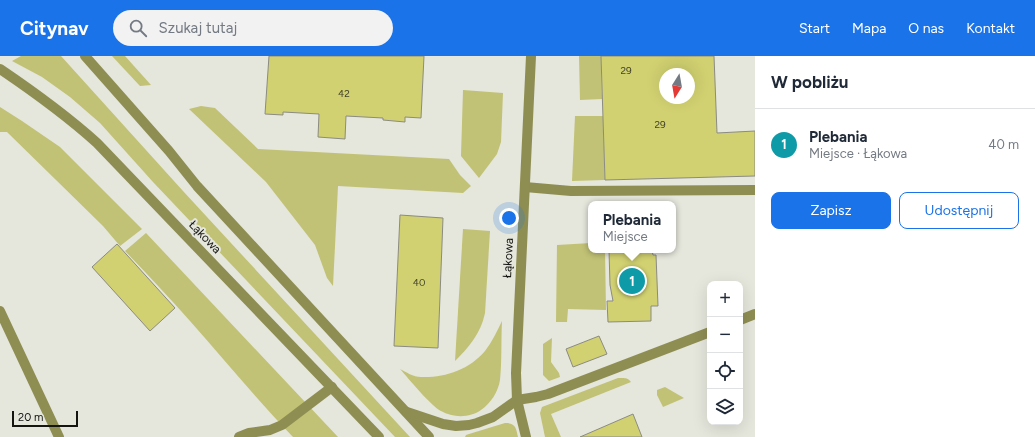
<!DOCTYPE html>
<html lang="pl">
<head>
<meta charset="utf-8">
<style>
	body { margin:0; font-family:Figtree,sans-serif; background:#f2f2f3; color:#1f2937 }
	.controls { position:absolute; right:12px; bottom:12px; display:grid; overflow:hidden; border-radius:8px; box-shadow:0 4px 16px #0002 }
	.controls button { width:36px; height:36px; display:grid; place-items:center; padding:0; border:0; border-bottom:1px solid #e0e1e3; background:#fff; color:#1f2937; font:20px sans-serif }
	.compass { position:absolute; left:659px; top:12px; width:36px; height:36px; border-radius:50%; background:#fff; box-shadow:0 4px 16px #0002; rotate:191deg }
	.scale { position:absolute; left:12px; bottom:10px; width:66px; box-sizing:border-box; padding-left:4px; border:2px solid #141411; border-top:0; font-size:11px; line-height:14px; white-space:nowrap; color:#141411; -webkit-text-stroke:3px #e5e6dc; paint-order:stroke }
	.you { position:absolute; left:509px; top:162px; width:14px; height:14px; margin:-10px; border:3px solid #fff; border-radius:50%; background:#1a73e8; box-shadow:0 0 0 6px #1a73e833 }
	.badge { display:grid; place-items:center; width:26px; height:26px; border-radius:50%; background:#1a73e8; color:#fff; font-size:13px; font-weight:700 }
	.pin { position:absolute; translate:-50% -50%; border:2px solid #fff; box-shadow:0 1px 4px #0006 }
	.popup { position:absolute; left:588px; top:145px; width:88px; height:52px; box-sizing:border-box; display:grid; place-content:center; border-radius:8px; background:#fff; filter:drop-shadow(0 1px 3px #0005); font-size:13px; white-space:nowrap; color:#747a83 }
	.popup b { font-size:15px; color:#1f2937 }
	.popup::after { content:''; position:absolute; left:50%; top:100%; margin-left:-8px; border:8px solid transparent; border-top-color:#fff }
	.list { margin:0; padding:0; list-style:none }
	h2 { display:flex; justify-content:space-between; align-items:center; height:52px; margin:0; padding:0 16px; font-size:17px }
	h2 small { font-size:13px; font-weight:400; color:#747a83 }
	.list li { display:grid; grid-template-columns:26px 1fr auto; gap:12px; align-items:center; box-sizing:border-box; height:72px; padding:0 16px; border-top:1px solid #e0e1e3 }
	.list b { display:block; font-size:15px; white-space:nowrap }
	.list p { margin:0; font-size:13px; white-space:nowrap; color:#747a83 }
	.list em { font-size:13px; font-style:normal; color:#747a83 }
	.actions { display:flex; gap:8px; padding:12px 16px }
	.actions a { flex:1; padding:9px 0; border:1px solid #1a73e8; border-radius:8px; text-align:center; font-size:14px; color:#1a73e8 }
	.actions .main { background:#1a73e8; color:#fff }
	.icon { flex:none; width:22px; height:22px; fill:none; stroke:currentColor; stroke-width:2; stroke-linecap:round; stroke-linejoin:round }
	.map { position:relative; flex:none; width:755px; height:381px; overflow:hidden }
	header { display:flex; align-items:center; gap:24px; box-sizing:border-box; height:56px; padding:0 20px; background:#1a73e8; color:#fff }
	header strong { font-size:19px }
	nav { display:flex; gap:22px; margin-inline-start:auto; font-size:14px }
	.search { width:280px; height:36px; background:#f2f2f3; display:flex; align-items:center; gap:10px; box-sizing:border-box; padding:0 14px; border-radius:22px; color:#747a83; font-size:15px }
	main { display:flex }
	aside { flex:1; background:#fff }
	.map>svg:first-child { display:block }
	.green { fill:#c1c275 }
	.building { fill:#d1d171; stroke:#8b8b83; fill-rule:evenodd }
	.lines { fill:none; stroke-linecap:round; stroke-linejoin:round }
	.minor { stroke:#8e8e53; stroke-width:10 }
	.labels { text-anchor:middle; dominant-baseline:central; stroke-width:4; stroke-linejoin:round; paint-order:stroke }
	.number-label { font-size:10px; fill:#434329 }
	.street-label { font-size:12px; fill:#141411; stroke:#e5e6dc }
</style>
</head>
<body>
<header>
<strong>Citynav</strong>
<div class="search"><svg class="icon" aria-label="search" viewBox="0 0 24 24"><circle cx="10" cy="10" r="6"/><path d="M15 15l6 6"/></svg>Szukaj tutaj</div>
<nav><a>Start</a><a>Mapa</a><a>O nas</a><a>Kontakt</a></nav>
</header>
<main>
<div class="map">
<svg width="755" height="381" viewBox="0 0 755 381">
	<rect width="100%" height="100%" fill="#e5e6dc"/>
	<g class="green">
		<path d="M 21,0 L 61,0 L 183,135 L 410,381 L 395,381 L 153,126 L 100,67 L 70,41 L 42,21 L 12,5 Z"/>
		<path d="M 112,0 L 125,0 L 151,29 L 140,30 Z"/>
		<path d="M 579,0 L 601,0 L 602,43 L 580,44 Z"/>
		<path d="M 463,34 L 503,37 L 501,86 L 497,98 L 479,122 L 461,100 Z"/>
		<path d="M 201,50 L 215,52 L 258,93 L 449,103 L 460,119 L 471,130 L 463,137 L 338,130 L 333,230 L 327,222 L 315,189 L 266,126 L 189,53 Z"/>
		<path d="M 0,51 L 22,65 L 60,91 L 142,173 L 120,190 L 103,170 L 7,76 L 0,76 Z"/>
		<path d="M 575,60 L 603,60 L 605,124 L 572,125 Z"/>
		<path d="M 463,173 L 490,175 L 485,257 C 481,277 469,291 455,305 Z"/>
		<path d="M 146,177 L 338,381 L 293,381 C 257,344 224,303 190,265 C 169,241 147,218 125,195 Z"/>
		<path d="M 591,187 L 591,194 L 605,194 L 606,254 L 568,253 L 567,266 L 556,266 L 557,189 Z"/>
		<path d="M 502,265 C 501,284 502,305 500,324 C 498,336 491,347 481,354 C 470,362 453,362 441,355 C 430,349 409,323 400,313 C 406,316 413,321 421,321 C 444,322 469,314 485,295 C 492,286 497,275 502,265 Z"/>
		<path d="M 552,282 L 551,306 L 559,317 L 560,321 L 549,325 L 543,319 L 543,288 Z"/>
		<path d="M 618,322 C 623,322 628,321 631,326 L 551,358 L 561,381 L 545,381 L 540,357 L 542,351 Z"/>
		<path d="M 665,331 L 684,342 L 663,351 L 657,339 L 657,334 Z"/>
		<path d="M 505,367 C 516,367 516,372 518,381 L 465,381 L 466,379 L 469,378 Z"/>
	</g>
	<g class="building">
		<path d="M 269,0 L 424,0 L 421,62 L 405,61 L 405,66 L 383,64 L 383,62 L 346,60 L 345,83 L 318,81 L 319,58 L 283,56 L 283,59 L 265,58 Z"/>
		<path d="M 601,0 L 714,0 L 717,77 L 755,75 L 755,120 L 605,124 ZM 665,18 L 689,18 L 689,42 L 665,42 Z"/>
		<path d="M 400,159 L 443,162 L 438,292 L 394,290 Z"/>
		<path d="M 117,188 L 175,252 L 150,275 L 92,211 Z"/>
		<path d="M 609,194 L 652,194 L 653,199 L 656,199 L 658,250 L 651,250 L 651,265 L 608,266 L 607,245 L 613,245 L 610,229 Z"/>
		<path d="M 599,280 L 607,298 L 573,311 L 566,293 Z"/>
		<path d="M 633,358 L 642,381 L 580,381 Z"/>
	</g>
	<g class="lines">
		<g class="minor">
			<path d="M 85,0 L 169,95 L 197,130 L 429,381"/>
			<path d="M 0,13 C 34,36 67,60 97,87 L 379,381"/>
			<path d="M 525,131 L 571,135 L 755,134"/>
			<path d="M 0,255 L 59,381"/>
			<path d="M 740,264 L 755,258"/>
			<path d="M 407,356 L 443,368 L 456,370 L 469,369 L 477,367 L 493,361 L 517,344 L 536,341 L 548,338 L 710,276"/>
			<path d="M 239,381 L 249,377 L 270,374 L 282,369 L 332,331"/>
			<path d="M 526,381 L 517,344 L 516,317 L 531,0"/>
		</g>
	</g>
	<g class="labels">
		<g class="number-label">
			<text x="626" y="14">29</text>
			<text x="344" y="37">42</text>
			<text x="660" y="68">29</text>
			<text x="419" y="226">40</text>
		</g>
		<g class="street-label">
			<text transform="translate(205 181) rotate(46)">Łąkowa</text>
			<text transform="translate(508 202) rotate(-87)">Łąkowa</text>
		</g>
	</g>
</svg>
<div class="controls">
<button>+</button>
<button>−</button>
<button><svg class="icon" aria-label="locate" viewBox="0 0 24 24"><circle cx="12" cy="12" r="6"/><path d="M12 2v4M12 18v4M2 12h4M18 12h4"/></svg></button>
<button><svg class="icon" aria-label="layers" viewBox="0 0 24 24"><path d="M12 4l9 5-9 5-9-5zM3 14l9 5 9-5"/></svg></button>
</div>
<svg class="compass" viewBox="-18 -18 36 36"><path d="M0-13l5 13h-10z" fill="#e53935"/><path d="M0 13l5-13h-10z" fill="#747a83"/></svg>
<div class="scale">20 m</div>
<div class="you"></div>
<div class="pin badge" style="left:632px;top:225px;background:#0f9aa8">1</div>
<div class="popup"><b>Plebania</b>Miejsce</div>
</div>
<aside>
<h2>W pobliżu<small></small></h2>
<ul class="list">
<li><span class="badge" style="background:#0f9aa8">1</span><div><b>Plebania</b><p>Miejsce · Łąkowa</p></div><em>40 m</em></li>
</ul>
<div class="actions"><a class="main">Zapisz</a><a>Udostępnij</a></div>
</aside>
</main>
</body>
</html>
